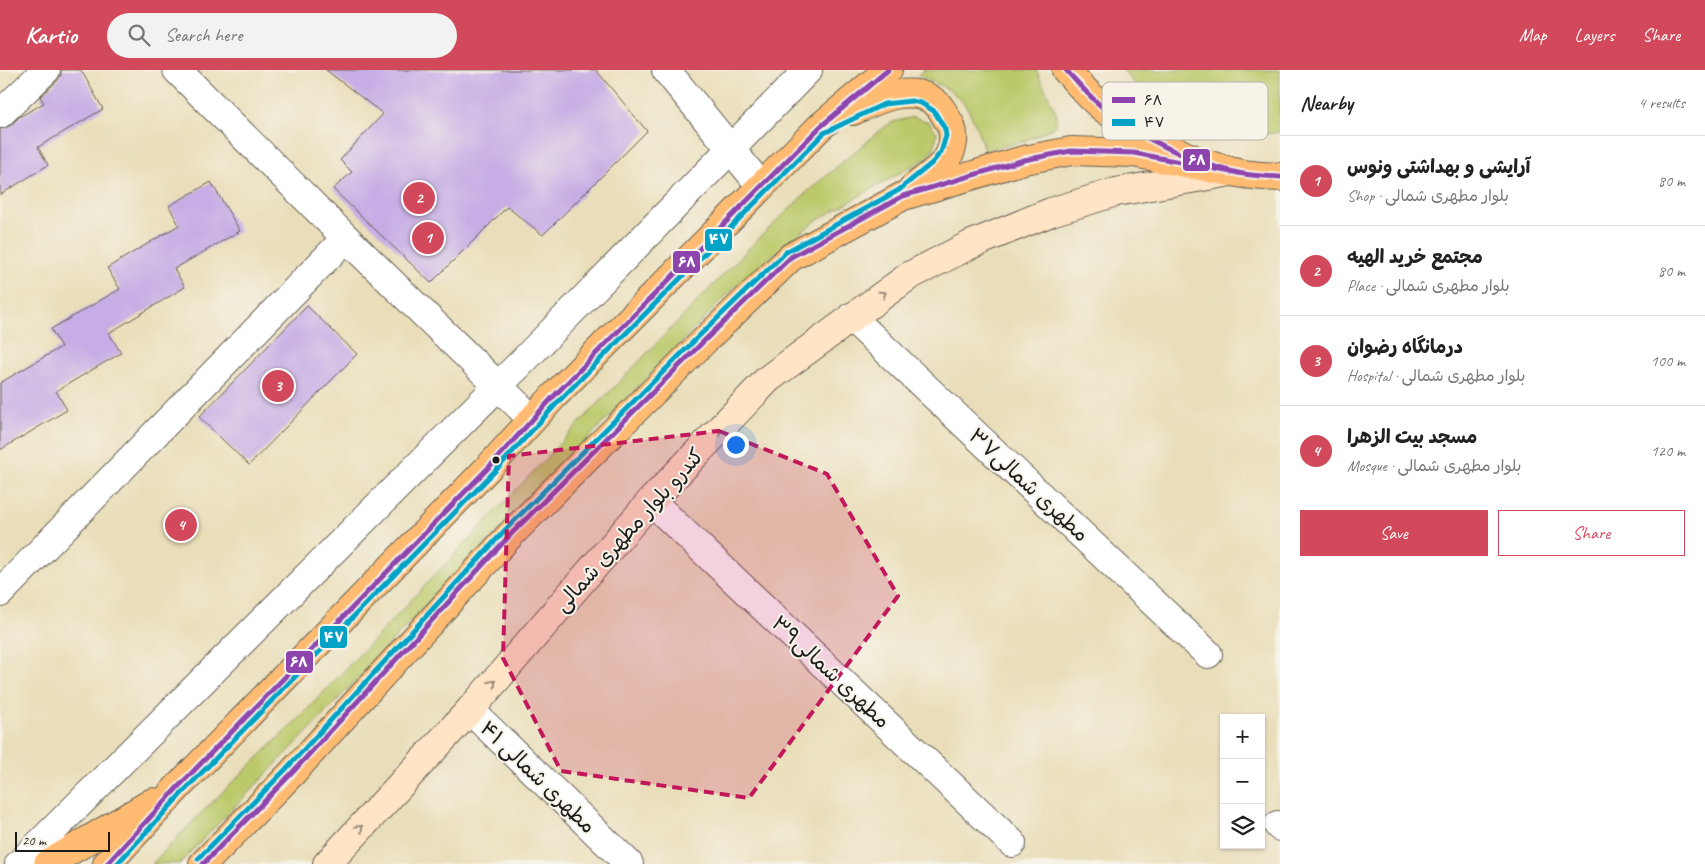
<!DOCTYPE html>
<html lang="en">
<head>
<meta charset="utf-8">
<style>
	body { margin:0; font-family:Caveat,"Playpen Sans Arabic",sans-serif; background:#f2f2f2; color:#222 }
	.controls { position:absolute; right:15px; bottom:15px; display:grid; overflow:hidden; border-radius:0px; box-shadow:0 1px 4px #0004 }
	.controls button { width:45px; height:45px; display:grid; place-items:center; padding:0; border:0; border-bottom:1px solid #e0e0e0; background:#fff; color:#222; font:25px sans-serif }
	.scale { position:absolute; left:15px; bottom:12px; width:95px; box-sizing:border-box; padding-left:5px; border:2px solid #1c1c1c; border-top:0; font-size:14px; line-height:18px; white-space:nowrap; color:#1c1c1c; -webkit-text-stroke:4px #f7f3e8; paint-order:stroke }
	.you { position:absolute; left:735px; top:374px; width:18px; height:18px; margin:-12px; border:4px solid #fff; border-radius:50%; background:#1a73e8; box-shadow:0 0 0 8px #1a73e833 }
	.badge { display:grid; place-items:center; width:32px; height:32px; border-radius:50%; background:#d1495b; color:#fff; font-size:16px; font-weight:700 }
	.pin { position:absolute; translate:-50% -50%; border:2px solid #fff; box-shadow:0 1px 5px #0006 }
	.list { margin:0; padding:0; list-style:none }
	h2 { display:flex; justify-content:space-between; align-items:center; height:65px; margin:0; padding:0 20px; font-size:21px }
	h2 small { font-size:16px; font-weight:400; color:#767676 }
	.list li { display:grid; grid-template-columns:32px 1fr auto; gap:15px; align-items:center; box-sizing:border-box; height:90px; padding:0 20px; border-top:1px solid #e0e0e0 }
	.list b { display:block; font-size:19px; white-space:nowrap }
	.list p { margin:0; font-size:16px; white-space:nowrap; color:#767676 }
	.list em { font-size:16px; font-style:normal; color:#767676 }
	.actions { display:flex; gap:10px; padding:15px 20px }
	.actions a { flex:1; padding:11px 0; border:1px solid #d1495b; border-radius:0px; text-align:center; font-size:18px; color:#d1495b }
	.actions .main { background:#d1495b; color:#fff }
	.icon { flex:none; width:28px; height:28px; fill:none; stroke:currentColor; stroke-width:2; stroke-linecap:round; stroke-linejoin:round }
	.map { position:relative; flex:none; width:1280px; height:794px; overflow:hidden }
	header { display:flex; align-items:center; gap:30px; box-sizing:border-box; height:70px; padding:0 25px; background:#d1495b; color:#fff }
	header strong { font-size:24px }
	nav { display:flex; gap:28px; margin-inline-start:auto; font-size:18px }
	.search { width:350px; height:45px; background:#f2f2f2; display:flex; align-items:center; gap:12px; box-sizing:border-box; padding:0 18px; border-radius:28px; color:#767676; font-size:19px }
	main { display:flex }
	aside { flex:1; background:#fff }
	.map>svg:first-child { display:block }
	.green { fill:#bcc96b; stroke:#6c7244 }
	.building { fill:#c6ade5 }
	.lines { fill:none; stroke-linecap:round; stroke-linejoin:round }
	.minor-casing { stroke:#646053; stroke-width:30 }
	.secondary-casing { stroke:#646053; stroke-width:30 }
	.primary-casing { stroke:#646053; stroke-width:30 }
	.minor { stroke:#fff; stroke-width:28 }
	.secondary { stroke:#ffe4c6; stroke-width:28 }
	.primary { stroke:#ffbb71; stroke-width:28 }
	.bus-1-casing { stroke:#f7f3e8; stroke-width:9 }
	.bus-2-casing { stroke:#f7f3e8; stroke-width:9 }
	.bus-1 { stroke:#8e44ad; stroke-width:5 }
	.bus-2 { stroke:#01a2c5; stroke-width:5 }
	.oneway { stroke:#998a7a }
	.marked { fill:#c2185b; fill-opacity:0.2; stroke:#c2185b; stroke-width:4; stroke-dasharray:10 6; stroke-linejoin:round }
	.bus-dot { fill:#1c1c1c; stroke:#f7f3e8; stroke-width:2 }
	.labels { text-anchor:middle; dominant-baseline:central; stroke-width:4; stroke-linejoin:round; paint-order:stroke }
	.street-label { font-size:21px; fill:#1c1c1c; stroke:#f7f3e8 }
	.key { fill:#f7f3e8; stroke:#b5b2ab; stroke-width:1 }
	.key-label { font-size:14px; fill:#1c1c1c }
	.line-badge { stroke:#f7f3e8; stroke-width:2 }
	.badge-label { font-size:14px; text-anchor:middle; font-weight:bold; fill:#fff }
</style>
</head>
<body>
<header>
<strong>Kartio</strong>
<div class="search"><svg class="icon" aria-label="search" viewBox="0 0 24 24"><circle cx="10" cy="10" r="6"/><path d="M15 15l6 6"/></svg>Search here</div>
<nav><a>Map</a><a>Layers</a><a>Share</a></nav>
</header>
<main>
<div class="map">
<svg width="1280" height="794" viewBox="0 0 1280 794">
	<rect width="100%" height="100%" fill="#f7f3e8"/>
	<filter id="ink" filterUnits="userSpaceOnUse"><feTurbulence type="fractalNoise" baseFrequency=".02" numOctaves="2"/><feDisplacementMap in="SourceGraphic" scale="10" xChannelSelector="R" yChannelSelector="G"/><feConvolveMatrix kernelMatrix="1 2 1 2 8 2 1 2 1" color-interpolation-filters="sRGB"/></filter>
	<filter id="wash" filterUnits="userSpaceOnUse"><feTurbulence type="fractalNoise" baseFrequency=".0096" numOctaves="4" result="noise"/><feDisplacementMap in="SourceGraphic" scale="20" xChannelSelector="R" yChannelSelector="G"/><feGaussianBlur stdDeviation="1.12" result="paint"/><feColorMatrix in="noise" values="0 0 0 0 0 0 0 0 0 0 0 0 0 0 0 0 0 1.4 0 .05"/><feComposite in="paint" operator="in"/></filter>
	<g filter="url(#wash)">
		<rect width="100%" height="100%" fill="#e9deb9"/>
		<g class="green">
			<path d="M 924,0 L 1036,0 L 1057,44 L 1056,56 L 1025,71 L 985,81 C 978,64 973,41 959,28 C 948,17 932,12 918,5 Z"/>
			<path d="M 1123,0 L 1280,0 L 1280,62 L 1250,66 L 1212,54 L 1172,36 L 1133,12 Z"/>
			<path d="M 913,47 L 929,52 L 937,63 L 935,75 L 928,87 L 814,152 L 739,213 L 428,533 L 314,655 L 179,794 L 152,794 L 195,749 L 301,646 L 590,342 L 757,170 L 806,123 L 879,61 L 893,52 Z"/>
		</g>
		<g id="blocks">
			<g class="building">
				<path d="M 61,0 L 81,0 L 103,39 L 38,77 L 48,95 L 0,125 L 0,59 L 10,56 L 19,47 L 44,33 L 40,27 L 57,11 L 61,5 Z"/>
				<path d="M 326,0 L 596,0 L 647,61 L 543,165 L 507,137 L 431,213 L 333,119 L 352,102 L 340,90 L 383,44 Z"/>
				<path d="M 211,112 L 240,161 L 174,199 L 185,217 L 109,263 L 121,283 L 56,321 L 67,340 L 0,380 L 0,313 L 61,277 L 51,259 L 120,219 L 107,198 L 179,155 L 169,136 Z"/>
				<path d="M 307,236 L 357,284 L 249,395 L 199,347 Z"/>
			</g>
		</g>
	</g>
	<g filter="url(#ink)">
		<use href="#blocks" fill-opacity="0" stroke="#646053" stroke-width="1"/>
		<g class="lines">
			<defs>
				<g id="minor">
					<path d="M 177,0 L 346,168 L 532,349"/>
					<path d="M 666,0 L 761,116"/>
					<path d="M 0,44 L 46,0"/>
					<path d="M 851,247 L 1208,584"/>
					<path d="M 651,431 L 1012,773"/>
					<path d="M 0,523 L 346,168"/>
					<path d="M 470,640 L 629,794"/>
					<path d="M 1278,755 L 1280,757"/>
					<path d="M 19,794 L 524,290 L 808,0"/>
				</g>
				<path id="secondary" d="M 327,794 L 470,640 L 651,431 L 768,309 L 909,206 L 970,175 L 1051,142 L 1116,122 L 1231,102"/>
				<g id="primary">
					<path d="M 1066,0 C 1080,15 1095,34 1113,45 C 1148,69 1190,90 1230,101 C 1246,106 1264,106 1280,107"/>
					<path d="M 853,41 C 878,29 916,11 939,36 C 942,40 945,45 947,49 C 955,60 955,73 949,85 C 942,99 923,109 912,119"/>
					<path d="M 48,794 L 153,732"/>
					<path d="M 107,794 L 178,717 L 490,396 L 554,326 L 820,57 L 888,0"/>
					<path d="M 203,794 L 291,704 L 511,464 L 704,271 L 791,187 L 903,126 L 1024,90 L 1071,81 L 1134,83 L 1231,102"/>
				</g>
			</defs>
			<use href="#minor" class="minor-casing"/>
			<use href="#secondary" class="secondary-casing"/>
			<use href="#primary" class="primary-casing"/>
			<use href="#minor" class="minor"/>
			<use href="#secondary" class="secondary"/>
			<use href="#primary" class="primary"/>
			<defs>
				<g id="bus-1">
					<path d="M 1066,0 C 1077,12 1088,25 1101,36 C 1136,66 1192,93 1238,103 C 1252,106 1266,106 1280,107"/>
					<path d="M 107,794 L 178,717 L 490,396 L 554,326 L 820,57 L 888,0"/>
					<path d="M 203,794 L 291,704 L 511,464 L 704,271 L 791,187 L 903,126 L 1024,90 L 1071,81 L 1134,83 L 1231,102"/>
				</g>
				<path id="bus-2" d="M 117,794 L 183,722 L 495,401 L 559,331 L 824,63 L 884,34 L 911,31 L 921,33 L 934,41 L 945,59 L 946,66 L 941,82 L 932,93 L 899,120 L 786,182 L 699,266 L 506,459 L 286,699 L 198,789"/>
			</defs>
			<use href="#bus-1" class="bus-1-casing"/>
			<use href="#bus-2" class="bus-2-casing"/>
			<use href="#bus-1" class="bus-1"/>
			<use href="#bus-2" class="bus-2"/>
		</g>
		<defs><path id="oneway-chevron" d="M-2-3.5L2.5 0L-2 3.5" fill="none" stroke-width="1.6" stroke-linecap="round" stroke-linejoin="round" transform="scale(1.25)"/></defs>
		<g class="oneway">
			<use href="#oneway-chevron" transform="translate(883 224) rotate(-35)"/>
			<use href="#oneway-chevron" transform="translate(718 361) rotate(-46)"/>
			<use href="#oneway-chevron" transform="translate(493 613) rotate(-49)"/>
			<use href="#oneway-chevron" transform="translate(360 758) rotate(-47)"/>
		</g>
	</g>
	<path class="marked" d="M 719,361 L 827,404 L 898,526 L 749,728 L 561,701 L 503,588 L 509,386 Z"/>
	<circle class="bus-dot" cx="496" cy="390" r="4.5"/>
	<g class="labels">
		<g class="street-label">
			<text transform="translate(1029 415) rotate(43)">مطهرى شمالى۳۷</text>
			<text transform="translate(629 460) rotate(-48)">کندرو بلوار مطهری شمالی</text>
			<text transform="translate(831 602) rotate(43)">مطهرى شمالى۳۹</text>
			<text transform="translate(538 707) rotate(44)">۴۱ مطهرى شمالى</text>
		</g>
	</g>
	<rect x="1102" y="12" width="166" height="58" rx="8" class="key"/>
	<rect x="1112" y="27" width="23" height="6" fill="#8e44ad"/>
	<rect x="1112" y="49" width="23" height="7" fill="#01a2c5"/>
	<g class="key-label">
		<text x="1144" y="35">۶۸</text>
		<text x="1144" y="57">۴۷</text>
	</g>
	<g class="line-badge">
		<rect x="1182" y="78" width="29" height="24" rx="5" fill="#8e44ad"/>
		<rect x="704" y="158" width="29" height="24" rx="5" fill="#01a2c5"/>
		<rect x="672" y="180" width="29" height="24" rx="5" fill="#8e44ad"/>
		<rect x="319" y="555" width="29" height="24" rx="5" fill="#01a2c5"/>
		<rect x="285" y="580" width="29" height="24" rx="5" fill="#8e44ad"/>
	</g>
	<g class="badge-label">
		<text x="1197" y="95">۶۸</text>
		<text x="719" y="174">۴۷</text>
		<text x="687" y="197">۶۸</text>
		<text x="334" y="572">۴۷</text>
		<text x="299" y="597">۶۸</text>
	</g>
</svg>
<div class="controls">
<button>+</button>
<button>−</button>
<button><svg class="icon" aria-label="layers" viewBox="0 0 24 24"><path d="M12 4l9 5-9 5-9-5zM3 14l9 5 9-5"/></svg></button>
</div>
<div class="scale">20 m</div>
<div class="you"></div>
<div class="pin badge" style="left:428px;top:168px">1</div>
<div class="pin badge" style="left:419px;top:128px">2</div>
<div class="pin badge" style="left:278px;top:316px">3</div>
<div class="pin badge" style="left:181px;top:455px">4</div>
</div>
<aside>
<h2>Nearby<small>4 results</small></h2>
<ul class="list">
<li><span class="badge">1</span><div><b>آرایشی و بهداشتی ونوس</b><p>Shop · بلوار مطهری شمالی</p></div><em>80 m</em></li>
<li><span class="badge">2</span><div><b>مجتمع خرید الهیه</b><p>Place · بلوار مطهری شمالی</p></div><em>80 m</em></li>
<li><span class="badge">3</span><div><b>درمانگاه رضوان</b><p>Hospital · بلوار مطهری شمالی</p></div><em>100 m</em></li>
<li><span class="badge">4</span><div><b>مسجد بیت الزهرا</b><p>Mosque · بلوار مطهری شمالی</p></div><em>120 m</em></li>
</ul>
<div class="actions"><a class="main">Save</a><a>Share</a></div>
</aside>
</main>
</body>
</html>
